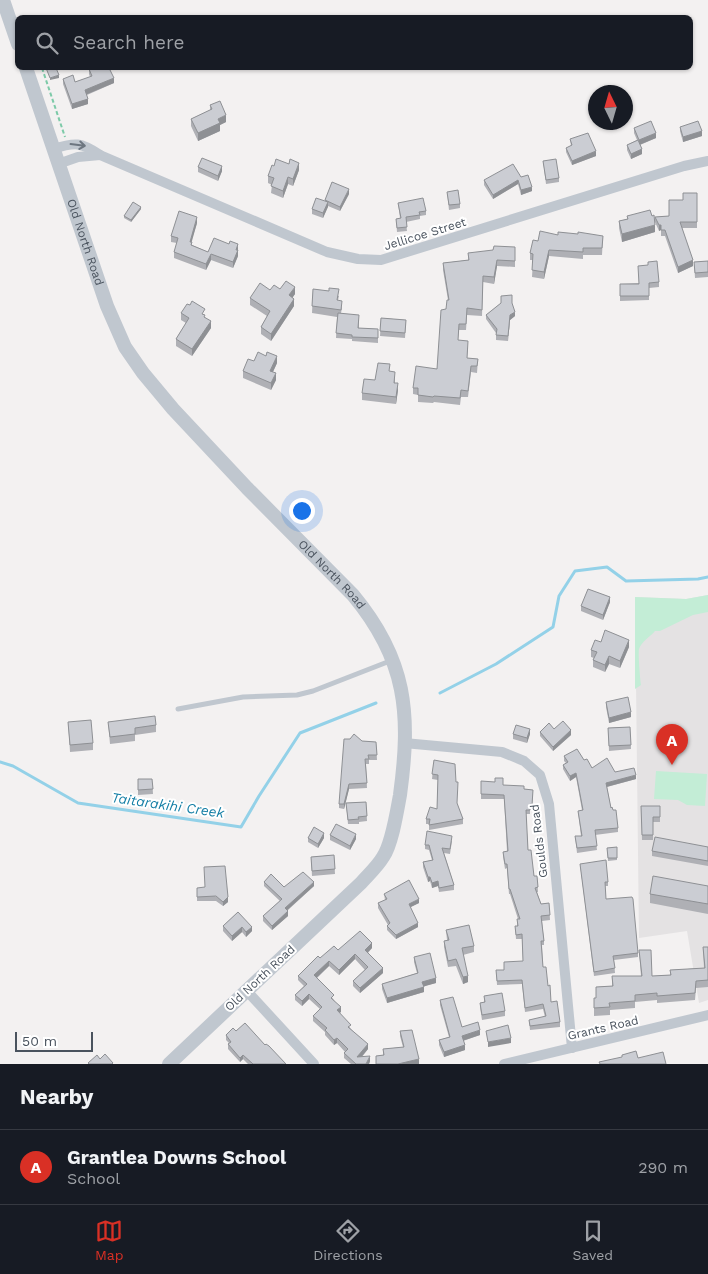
<!DOCTYPE html>
<html lang="en">
<head>
<meta charset="utf-8">
<style>
	body { margin:0; font-family:"Work Sans",sans-serif; background:#242831; color:#f1f3f6 }
	.compass { position:absolute; left:588px; top:85px; width:45px; height:45px; border-radius:50%; background:#171b24; box-shadow:0 1px 4px #0004; rotate:355deg }
	.scale { position:absolute; left:15px; bottom:12px; width:78px; box-sizing:border-box; padding-left:5px; border:2px solid #4a535e; border-top:0; font-size:14px; line-height:18px; white-space:nowrap; color:#4a535e; -webkit-text-stroke:4px #fff; paint-order:stroke }
	.you { position:absolute; left:301px; top:510px; width:18px; height:18px; margin:-12px; border:4px solid #fff; border-radius:50%; background:#1a73e8; box-shadow:0 0 0 8px #1a73e833 }
	.badge { display:grid; place-items:center; width:32px; height:32px; border-radius:50%; background:#d93025; color:#fff; font-size:16px; font-weight:700 }
	.pin { position:absolute; translate:-50% -41px; filter:drop-shadow(0 1px 2px #0008) }
	.pin::after { content:''; position:absolute; top:26px; width:18px; height:15px; background:inherit; clip-path:polygon(0 0,100% 0,50% 100%) }
	.list { margin:0; padding:0; list-style:none }
	h2 { display:flex; justify-content:space-between; align-items:center; height:65px; margin:0; padding:0 20px; font-size:21px }
	h2 small { font-size:16px; font-weight:400; color:#9ea1a6 }
	.list li { display:grid; grid-template-columns:32px 1fr auto; gap:15px; align-items:center; box-sizing:border-box; height:75px; padding:0 20px; border-top:1px solid #363941 }
	.list b { display:block; font-size:19px; white-space:nowrap }
	.list p { margin:0; font-size:16px; white-space:nowrap; color:#9ea1a6 }
	.list em { font-size:16px; font-style:normal; color:#9ea1a6 }
	.icon { flex:none; width:28px; height:28px; fill:none; stroke:currentColor; stroke-width:2; stroke-linecap:round; stroke-linejoin:round }
	.map { position:relative; flex:none; width:708px; height:1064px; overflow:hidden }
	.search { position:absolute; background:#171b24; box-shadow:0 1px 4px #0004; left:15px; right:15px; top:15px; height:55px; display:flex; align-items:center; gap:12px; box-sizing:border-box; padding:0 18px; border-radius:8px; color:#9ea1a6; font-size:19px }
	.sheet { height:140px; background:#171b24 }
	nav { display:flex; justify-content:space-around; align-items:center; box-sizing:border-box; height:70px; border-top:1px solid #363941; background:#171b24; font-size:14px; color:#9ea1a6 }
	nav a { display:grid; justify-items:center; gap:2px }
	nav .on { color:#d93025 }
	.map>svg:first-child { display:block }
	.education { fill:#e4e2e3 }
	.green { fill:#c3edd6 }
	.lines { fill:none; stroke-linecap:round; stroke-linejoin:round }
	.stream { stroke:#93d1e8; stroke-width:3 }
	.path { stroke:#7dcaa8; stroke-width:2; stroke-dasharray:4 2.5; stroke-linecap:butt }
	.service { stroke:#c0c7cf; stroke-width:5 }
	.minor { stroke:#c0c7cf; stroke-width:10 }
	.tertiary { stroke:#c0c7cf; stroke-width:14 }
	.wall { fill:#afb0b5 }
	.shaded-wall { fill:#8e9094 }
	.building { fill:#cbcdd3; stroke:#8e9094 }
	.oneway { stroke:#6d7680 }
	.labels { text-anchor:middle; dominant-baseline:central; stroke-width:4; stroke-linejoin:round; paint-order:stroke }
	.street-label { font-size:12px; fill:#4a535e; stroke:#fff }
	.water-label { font-size:14px; font-style:italic; fill:#157fa6; stroke:#fff }
</style>
</head>
<body>
<div class="map">
<svg width="708" height="1064" viewBox="0 0 708 1064">
	<rect width="100%" height="100%" fill="#f3f1f1"/>
	<path class="education" d="M 708,595 L 708,1000 L 699,1003 L 687,931 L 639,938 L 635,597 L 686,599 Z"/>
	<g class="green">
		<path d="M 708,595 L 708,612 L 693,615 L 660,631 L 655,631 C 651,636 641,642 639,649 C 638,654 640,677 641,685 L 635,689 L 635,597 L 686,599 Z"/>
		<path d="M 656,771 L 707,774 L 705,806 L 687,805 L 678,800 L 654,799 Z"/>
	</g>
	<g class="lines">
		<g class="stream">
			<path d="M 440,693 L 496,664 L 553,627 L 559,596 L 575,571 L 607,567 L 626,581 L 698,579 L 708,577"/>
			<path d="M 0,762 L 13,766 L 78,803 L 241,827 L 259,796 L 300,733 L 376,703"/>
		</g>
		<path class="path" d="M 42,68 L 65,137"/>
		<path class="service" d="M 178,709 L 243,697 L 297,695 L 313,691 L 390,661"/>
		<g class="minor">
			<path d="M 53,149 C 75,142 81,142 100,155 L 327,252 L 358,259 L 381,260 L 684,166 L 708,161"/>
			<path d="M 58,164 L 78,157 L 100,155"/>
			<path d="M 404,743 L 502,752 L 524,761 L 540,775 L 549,804 L 572,1048"/>
			<path d="M 247,991 L 314,1064"/>
			<path d="M 504,1064 L 708,1015"/>
		</g>
		<g class="tertiary">
			<path d="M 3,0 L 18,44"/>
			<path id="s1" d="M 26,68 L 107,306 L 125,347 L 143,373 L 173,409 L 247,488 L 353,595 C 407,660 411,714 400,795 C 397,811 392,844 383,857 C 377,867 368,875 361,883 L 169,1064"/>
		</g>
	</g>
	<g class="wall">
		<path d="M 89,69 L 114,83 L 87,95 L 88,104 L 72,109 L 63,84 L 63,79 L 75,82 L 90,77 L 89,74 Z"/>
		<path d="M 210,105 L 226,122 L 220,125 L 220,131 L 198,141 L 191,126 L 191,119 L 210,110 Z"/>
		<path d="M 680,127 L 702,136 L 683,142 L 680,131 Z"/>
		<path d="M 634,128 L 656,138 L 640,145 L 642,154 L 631,159 L 627,150 L 627,145 L 637,140 L 634,133 Z"/>
		<path d="M 570,139 L 596,156 L 572,165 L 566,152 L 566,148 L 571,146 Z"/>
		<path d="M 543,161 L 559,178 L 559,182 L 546,184 Z"/>
		<path d="M 274,166 L 299,170 L 293,186 L 288,184 L 283,198 L 271,193 L 272,185 L 268,183 L 268,176 Z"/>
		<path d="M 198,167 L 222,171 L 218,181 L 198,172 Z"/>
		<path d="M 521,177 L 532,191 L 521,195 L 518,184 L 493,199 L 484,185 L 484,180 Z"/>
		<path d="M 447,192 L 460,204 L 460,208 L 449,210 Z"/>
		<path d="M 697,193 L 697,228 L 682,228 L 693,266 L 678,273 L 665,236 L 661,236 L 661,230 L 659,231 L 655,222 L 655,217 L 669,216 L 683,200 Z"/>
		<path d="M 349,194 L 340,211 L 328,206 L 323,218 L 312,214 L 312,209 L 325,201 L 325,200 Z"/>
		<path d="M 398,203 L 426,211 L 426,215 L 420,216 L 420,219 L 406,222 L 407,231 L 397,232 L 396,219 L 400,218 Z"/>
		<path d="M 141,209 L 131,222 L 124,218 L 124,216 Z"/>
		<path d="M 627,216 L 655,232 L 622,242 L 619,228 L 619,221 L 627,219 Z"/>
		<path d="M 197,223 L 191,242 L 192,245 L 208,252 L 229,244 L 238,244 L 238,256 L 233,268 L 211,260 L 206,270 L 174,258 L 174,252 L 177,243 L 171,242 L 171,236 Z"/>
		<path d="M 558,235 L 603,236 L 602,255 L 583,255 L 583,259 L 549,256 L 544,279 L 532,277 L 533,260 L 530,260 L 530,253 L 538,241 Z"/>
		<path d="M 468,253 L 515,253 L 515,267 L 497,266 L 494,284 L 483,282 L 482,316 L 467,315 L 466,330 L 459,330 L 458,340 L 468,348 L 467,358 L 478,359 L 477,373 L 471,372 L 468,397 L 461,397 L 460,405 L 434,402 L 433,403 L 418,402 L 418,395 L 413,394 L 413,388 L 437,369 L 448,300 L 443,270 L 443,263 L 468,260 Z"/>
		<path d="M 708,261 L 708,277 L 695,278 L 694,262 Z"/>
		<path d="M 659,282 L 659,287 L 649,288 L 649,300 L 620,301 L 620,284 Z"/>
		<path d="M 280,289 L 295,294 L 293,297 L 294,306 L 271,341 L 261,334 L 261,327 L 267,316 L 250,305 L 250,298 L 270,290 Z"/>
		<path d="M 313,289 L 339,296 L 338,300 L 342,308 L 341,313 L 359,320 L 359,328 L 378,329 L 378,343 L 352,341 L 352,339 L 336,338 L 337,317 L 312,313 Z"/>
		<path d="M 501,303 L 512,304 L 515,316 L 510,320 L 508,341 L 496,340 L 496,333 L 486,319 L 486,315 Z"/>
		<path d="M 181,313 L 205,317 L 211,328 L 192,356 L 176,346 L 176,339 L 186,323 L 181,320 Z"/>
		<path d="M 381,318 L 406,320 L 405,338 L 380,336 Z"/>
		<path d="M 254,361 L 277,363 L 273,372 L 276,380 L 271,390 L 243,378 L 243,371 Z"/>
		<path d="M 390,371 L 395,379 L 395,383 L 398,390 L 396,404 L 362,400 L 362,393 L 375,380 Z"/>
		<path d="M 610,602 L 603,620 L 581,611 L 581,606 Z"/>
		<path d="M 601,642 L 629,647 L 620,668 L 609,664 L 605,672 L 593,667 L 593,660 L 594,658 L 591,657 L 591,650 Z"/>
		<path d="M 606,702 L 631,717 L 609,723 L 606,707 Z"/>
		<path d="M 68,722 L 93,743 L 93,750 L 70,752 Z"/>
		<path d="M 108,722 L 156,725 L 156,732 L 135,735 L 135,741 L 110,744 Z"/>
		<path d="M 630,727 L 631,749 L 609,751 L 608,728 Z"/>
		<path d="M 554,729 L 571,735 L 553,751 L 540,736 L 540,732 Z"/>
		<path d="M 513,734 L 530,734 L 527,743 L 513,739 Z"/>
		<path d="M 362,741 L 376,742 L 377,760 L 369,760 L 369,764 L 366,764 L 367,788 L 349,789 L 344,809 L 339,808 L 339,804 Z"/>
		<path d="M 564,756 L 584,760 L 592,768 L 615,772 L 636,779 L 607,787 L 611,808 L 618,828 L 618,832 L 595,835 L 597,850 L 577,853 L 575,836 L 581,836 L 578,811 L 582,810 L 576,777 L 570,781 L 563,769 L 563,765 L 566,763 L 564,761 Z"/>
		<path d="M 434,760 L 456,782 L 457,804 L 463,819 L 463,824 L 429,830 L 429,824 L 426,824 L 426,819 L 437,809 L 438,780 L 432,779 Z"/>
		<path d="M 138,779 L 152,779 L 153,794 L 138,795 Z"/>
		<path d="M 481,781 L 524,789 L 533,790 L 532,809 L 530,809 L 530,814 L 526,814 L 528,850 L 534,876 L 537,876 L 538,892 L 537,892 L 541,904 L 549,903 L 550,920 L 542,921 L 544,941 L 544,945 L 542,945 L 543,967 L 551,1002 L 560,1022 L 560,1027 L 530,1030 L 529,1020 L 545,1017 L 543,1009 L 525,1012 L 522,984 L 497,985 L 496,970 L 504,970 L 523,961 L 522,939 L 516,939 L 515,926 L 517,926 L 517,919 L 518,919 L 510,894 L 509,894 L 507,868 L 505,869 L 503,856 L 503,852 L 507,851 L 504,799 L 481,799 Z"/>
		<path d="M 366,802 L 367,821 L 359,822 L 359,824 L 348,824 L 346,803 Z"/>
		<path d="M 641,806 L 660,806 L 660,822 L 653,822 L 653,840 L 642,840 Z"/>
		<path d="M 330,835 L 356,839 L 350,850 L 330,840 Z"/>
		<path d="M 308,838 L 324,838 L 318,848 L 308,842 Z"/>
		<path d="M 452,841 L 450,854 L 444,853 L 454,885 L 454,890 L 439,892 L 438,886 L 432,888 L 430,881 L 428,882 L 423,867 L 423,862 L 432,860 L 429,850 L 425,849 L 425,845 Z"/>
		<path d="M 617,847 L 617,860 L 608,861 L 607,848 Z"/>
		<path d="M 708,847 L 708,866 L 652,856 L 652,851 Z"/>
		<path d="M 334,855 L 335,874 L 312,876 L 311,857 Z"/>
		<path d="M 580,864 L 608,882 L 608,886 L 605,886 L 606,899 L 638,953 L 638,957 L 614,960 L 615,973 L 594,976 Z"/>
		<path d="M 264,882 L 284,887 L 314,886 L 288,910 L 288,916 L 272,930 L 263,921 L 263,916 L 280,901 L 264,886 Z"/>
		<path d="M 708,886 L 708,914 L 650,903 L 650,894 Z"/>
		<path d="M 197,888 L 228,902 L 223,906 L 216,901 L 197,901 Z"/>
		<path d="M 384,894 L 419,903 L 410,907 L 418,927 L 396,939 L 387,930 L 387,926 L 388,925 L 378,908 L 378,903 L 385,900 Z"/>
		<path d="M 238,912 L 252,931 L 246,937 L 242,932 L 232,941 L 223,931 L 223,926 Z"/>
		<path d="M 446,930 L 474,946 L 474,952 L 463,955 L 468,982 L 463,984 L 456,966 L 448,967 L 444,947 L 444,941 L 447,940 Z"/>
		<path d="M 703,947 L 708,947 L 708,987 L 696,988 L 695,1000 L 657,1003 L 657,1000 L 635,1002 L 635,1008 L 610,1010 L 610,1015 L 594,1016 L 594,998 L 596,998 L 596,987 L 612,986 L 612,976 L 641,976 L 639,950 L 652,976 L 670,975 L 670,970 L 704,968 Z"/>
		<path d="M 372,948 L 368,953 L 383,973 L 360,993 L 353,986 L 353,981 L 365,970 L 355,959 L 339,975 L 329,966 L 317,978 L 334,1000 L 341,1012 L 339,1013 L 351,1029 L 368,1049 L 362,1057 L 370,1061 L 369,1064 L 351,1064 L 344,1058 L 344,1053 L 345,1052 L 337,1043 L 334,1045 L 325,1035 L 325,1032 L 313,1021 L 313,1016 L 320,1009 L 309,999 L 302,1006 L 295,1000 L 295,995 L 304,986 L 298,980 L 298,976 L 338,950 Z"/>
		<path d="M 414,957 L 436,983 L 424,986 L 424,992 L 387,1003 L 382,989 L 382,984 L 417,973 L 414,962 Z"/>
		<path d="M 484,996 L 505,1011 L 505,1016 L 482,1020 L 480,1007 L 480,1003 L 484,1002 Z"/>
		<path d="M 440,1000 L 462,1027 L 480,1035 L 463,1041 L 465,1050 L 444,1057 L 439,1045 L 439,1040 L 449,1037 L 440,1005 Z"/>
		<path d="M 236,1031 L 265,1045 L 286,1064 L 248,1064 L 243,1059 L 240,1062 L 228,1049 L 228,1044 L 229,1043 L 226,1040 L 226,1035 Z"/>
		<path d="M 400,1031 L 419,1064 L 376,1064 L 376,1056 L 383,1055 L 383,1049 L 403,1047 L 400,1036 Z"/>
	</g>
	<g class="shaded-wall">
		<path d="M 59,75 L 59,78 L 50,80 L 50,78 Z"/>
		<path d="M 114,78 L 114,83 L 85,95 L 85,90 Z"/>
		<path d="M 88,99 L 88,104 L 72,109 L 72,104 Z"/>
		<path d="M 226,115 L 226,122 L 220,125 L 220,131 L 198,141 L 198,133 L 218,119 Z"/>
		<path d="M 702,131 L 702,136 L 683,142 L 683,137 Z"/>
		<path d="M 656,133 L 656,138 L 639,145 L 639,140 Z"/>
		<path d="M 642,149 L 642,154 L 631,159 L 631,154 Z"/>
		<path d="M 596,151 L 596,156 L 572,165 L 572,161 Z"/>
		<path d="M 299,163 L 299,170 L 293,186 L 293,179 Z"/>
		<path d="M 222,166 L 222,171 L 218,181 L 218,176 Z"/>
		<path d="M 288,177 L 288,184 L 283,198 L 283,191 Z"/>
		<path d="M 518,180 L 518,184 L 493,199 L 493,195 Z"/>
		<path d="M 532,187 L 532,191 L 521,195 L 521,190 Z"/>
		<path d="M 349,189 L 349,194 L 340,211 L 340,207 Z"/>
		<path d="M 328,202 L 328,207 L 323,218 L 323,213 Z"/>
		<path d="M 141,207 L 141,209 L 131,222 L 131,220 Z"/>
		<path d="M 197,217 L 197,223 L 190,248 L 190,242 Z"/>
		<path d="M 655,225 L 655,232 L 622,242 L 622,234 Z"/>
		<path d="M 659,225 L 661,225 L 661,230 L 659,231 Z"/>
		<path d="M 238,244 L 238,256 L 233,268 L 233,262 Z"/>
		<path d="M 549,250 L 549,256 L 544,279 L 544,272 Z"/>
		<path d="M 211,254 L 211,260 L 206,270 L 206,264 Z"/>
		<path d="M 497,260 L 497,266 L 494,284 L 494,277 Z"/>
		<path d="M 693,260 L 693,266 L 678,273 L 678,267 Z"/>
		<path d="M 295,287 L 295,294 L 289,302 L 289,295 Z"/>
		<path d="M 294,299 L 294,306 L 271,341 L 271,334 Z"/>
		<path d="M 515,312 L 515,316 L 510,320 L 508,341 L 510,315 Z"/>
		<path d="M 211,321 L 211,328 L 192,356 L 192,349 Z"/>
		<path d="M 277,356 L 277,363 L 270,378 L 270,371 Z"/>
		<path d="M 276,373 L 276,380 L 271,390 L 271,383 Z"/>
		<path d="M 398,383 L 398,390 L 396,404 L 396,397 Z"/>
		<path d="M 610,597 L 610,602 L 603,620 L 603,615 Z"/>
		<path d="M 629,640 L 629,647 L 620,668 L 620,661 Z"/>
		<path d="M 609,656 L 609,664 L 605,672 L 605,665 Z"/>
		<path d="M 631,712 L 631,717 L 609,723 L 609,718 Z"/>
		<path d="M 530,729 L 530,734 L 527,743 L 527,738 Z"/>
		<path d="M 571,730 L 571,735 L 553,751 L 553,747 Z"/>
		<path d="M 576,773 L 576,777 L 570,781 L 570,776 Z"/>
		<path d="M 636,775 L 636,779 L 606,787 L 606,783 Z"/>
		<path d="M 349,784 L 349,789 L 344,809 L 344,804 Z"/>
		<path d="M 324,833 L 324,838 L 318,848 L 318,844 Z"/>
		<path d="M 356,834 L 356,839 L 350,850 L 350,846 Z"/>
		<path d="M 428,877 L 430,877 L 430,881 L 428,882 Z"/>
		<path d="M 438,881 L 438,886 L 432,888 L 432,883 Z"/>
		<path d="M 314,882 L 314,886 L 285,912 L 285,908 Z"/>
		<path d="M 228,897 L 228,902 L 223,906 L 223,902 Z"/>
		<path d="M 419,899 L 419,903 L 409,908 L 409,904 Z"/>
		<path d="M 288,911 L 288,916 L 272,930 L 272,926 Z"/>
		<path d="M 418,923 L 418,927 L 396,939 L 396,935 Z"/>
		<path d="M 242,927 L 242,932 L 232,941 L 232,936 Z"/>
		<path d="M 252,927 L 252,931 L 246,937 L 246,932 Z"/>
		<path d="M 372,943 L 372,948 L 365,955 L 365,950 Z"/>
		<path d="M 355,954 L 355,959 L 339,975 L 339,970 Z"/>
		<path d="M 329,961 L 329,966 L 314,980 L 314,975 Z"/>
		<path d="M 383,968 L 383,973 L 360,993 L 360,988 Z"/>
		<path d="M 468,976 L 468,982 L 463,984 L 463,977 Z"/>
		<path d="M 436,978 L 436,983 L 422,987 L 422,982 Z"/>
		<path d="M 424,987 L 424,992 L 387,1003 L 387,998 Z"/>
		<path d="M 309,994 L 309,999 L 302,1006 L 302,1001 Z"/>
		<path d="M 341,1007 L 341,1012 L 337,1015 L 337,1010 Z"/>
		<path d="M 480,1030 L 480,1035 L 462,1041 L 462,1036 Z"/>
		<path d="M 337,1038 L 337,1043 L 334,1045 L 334,1040 Z"/>
		<path d="M 511,1038 L 511,1043 L 488,1047 L 488,1042 Z"/>
		<path d="M 368,1044 L 368,1049 L 357,1062 L 357,1057 Z"/>
		<path d="M 465,1045 L 465,1050 L 444,1057 L 444,1052 Z"/>
		<path d="M 243,1055 L 243,1059 L 240,1062 L 240,1058 Z"/>
		<path d="M 370,1056 L 370,1061 L 369,1064 L 366,1064 Z"/>
		<path d="M 419,1059 L 419,1064 L 398,1064 Z"/>
	</g>
	<g class="building">
		<path d="M 46,68 L 56,68 L 59,75 L 50,78 Z"/>
		<path d="M 92,68 L 109,68 L 114,78 L 85,90 L 88,99 L 72,104 L 63,79 L 73,75 L 75,82 L 92,76 L 89,69 Z"/>
		<path d="M 220,101 L 226,115 L 218,119 L 220,123 L 198,133 L 191,119 L 212,109 L 210,105 Z"/>
		<path d="M 651,121 L 656,133 L 639,140 L 634,128 Z"/>
		<path d="M 698,121 L 702,131 L 683,137 L 680,127 Z"/>
		<path d="M 588,133 L 596,151 L 572,161 L 566,148 L 572,145 L 570,139 Z"/>
		<path d="M 638,140 L 642,149 L 631,154 L 627,145 Z"/>
		<path d="M 202,158 L 222,166 L 218,176 L 198,167 Z"/>
		<path d="M 276,159 L 289,164 L 290,159 L 299,163 L 293,179 L 288,177 L 283,191 L 271,186 L 274,178 L 268,176 L 272,165 L 274,166 Z"/>
		<path d="M 556,159 L 559,178 L 546,180 L 543,161 Z"/>
		<path d="M 513,164 L 521,177 L 528,175 L 532,187 L 521,190 L 518,180 L 493,195 L 484,180 Z"/>
		<path d="M 332,182 L 349,189 L 340,207 L 325,200 Z"/>
		<path d="M 458,190 L 460,204 L 449,205 L 447,192 Z"/>
		<path d="M 683,193 L 697,193 L 697,222 L 680,222 L 693,260 L 678,267 L 665,230 L 661,230 L 661,225 L 659,225 L 655,217 L 669,216 L 669,200 L 683,200 Z"/>
		<path d="M 316,198 L 328,202 L 323,213 L 312,209 Z"/>
		<path d="M 423,198 L 426,211 L 419,212 L 420,215 L 406,217 L 407,227 L 397,228 L 396,219 L 401,218 L 398,203 Z"/>
		<path d="M 133,202 L 141,207 L 131,220 L 124,216 Z"/>
		<path d="M 650,210 L 652,216 L 654,215 L 655,225 L 622,234 L 619,221 L 628,219 L 627,216 Z"/>
		<path d="M 179,211 L 197,217 L 190,242 L 192,242 L 191,245 L 208,252 L 214,238 L 229,244 L 230,241 L 238,244 L 236,250 L 238,250 L 233,262 L 211,254 L 206,264 L 174,252 L 178,238 L 171,236 Z"/>
		<path d="M 540,231 L 558,235 L 558,232 L 578,234 L 578,232 L 603,236 L 602,248 L 583,248 L 583,252 L 549,250 L 544,272 L 532,270 L 533,254 L 530,253 L 533,240 L 538,241 Z"/>
		<path d="M 494,246 L 515,247 L 515,261 L 497,260 L 494,277 L 483,276 L 482,310 L 467,308 L 466,324 L 459,324 L 458,340 L 468,341 L 467,358 L 478,359 L 477,366 L 471,366 L 468,391 L 461,390 L 460,398 L 434,396 L 433,397 L 418,395 L 418,388 L 413,388 L 416,366 L 437,369 L 441,310 L 446,309 L 447,300 L 449,300 L 443,263 L 469,260 L 468,253 L 493,250 Z"/>
		<path d="M 657,261 L 659,282 L 649,283 L 649,296 L 620,296 L 620,284 L 639,284 L 638,266 L 648,265 L 648,262 Z"/>
		<path d="M 708,261 L 708,272 L 695,273 L 694,262 Z"/>
		<path d="M 286,281 L 295,287 L 289,295 L 294,299 L 271,334 L 261,327 L 270,311 L 250,298 L 260,283 L 270,290 L 274,285 L 280,289 Z"/>
		<path d="M 329,288 L 339,289 L 337,300 L 342,301 L 341,310 L 312,306 L 313,289 L 329,291 Z"/>
		<path d="M 512,295 L 512,303 L 515,312 L 510,315 L 508,336 L 496,335 L 497,329 L 486,315 L 501,303 L 501,296 Z"/>
		<path d="M 192,301 L 205,309 L 202,314 L 205,315 L 204,317 L 211,321 L 192,349 L 176,339 L 189,318 L 181,313 L 187,304 L 190,305 Z"/>
		<path d="M 338,313 L 359,315 L 358,328 L 378,329 L 378,338 L 352,337 L 352,335 L 336,333 Z"/>
		<path d="M 381,318 L 406,320 L 405,333 L 380,331 Z"/>
		<path d="M 258,352 L 266,356 L 267,352 L 277,356 L 270,371 L 276,373 L 271,383 L 243,371 L 248,359 L 254,361 Z"/>
		<path d="M 378,363 L 390,364 L 389,371 L 395,372 L 394,383 L 398,383 L 396,397 L 362,393 L 364,379 L 375,380 Z"/>
		<path d="M 588,589 L 610,597 L 603,615 L 581,606 Z"/>
		<path d="M 605,630 L 629,640 L 620,661 L 609,656 L 605,665 L 593,660 L 597,652 L 591,650 L 595,640 L 601,642 Z"/>
		<path d="M 628,697 L 631,712 L 609,718 L 606,702 Z"/>
		<path d="M 155,716 L 156,725 L 135,728 L 135,734 L 110,737 L 108,722 Z"/>
		<path d="M 91,720 L 93,743 L 70,745 L 68,722 Z"/>
		<path d="M 563,721 L 571,730 L 553,747 L 540,732 L 549,723 L 554,729 Z"/>
		<path d="M 516,725 L 530,729 L 527,738 L 513,734 Z"/>
		<path d="M 630,727 L 631,745 L 609,746 L 608,728 Z"/>
		<path d="M 354,734 L 362,741 L 376,742 L 377,755 L 368,755 L 369,759 L 365,759 L 367,783 L 349,784 L 344,804 L 339,804 L 344,739 L 350,739 Z"/>
		<path d="M 577,749 L 584,760 L 587,759 L 592,768 L 607,758 L 615,772 L 634,768 L 636,775 L 606,783 L 611,808 L 612,807 L 613,810 L 616,810 L 618,828 L 595,830 L 597,846 L 577,848 L 575,836 L 582,836 L 578,811 L 583,810 L 576,773 L 570,776 L 563,765 L 568,762 L 564,756 Z"/>
		<path d="M 434,760 L 455,764 L 456,782 L 458,782 L 457,803 L 463,819 L 429,825 L 430,819 L 426,819 L 430,807 L 437,809 L 438,775 L 432,774 Z"/>
		<path d="M 495,778 L 503,778 L 503,785 L 524,786 L 524,789 L 533,790 L 532,805 L 530,804 L 530,810 L 526,810 L 528,850 L 531,850 L 534,876 L 537,876 L 538,887 L 535,888 L 541,904 L 549,903 L 550,915 L 541,916 L 544,941 L 541,941 L 543,967 L 546,967 L 548,986 L 550,985 L 551,1002 L 557,1001 L 560,1022 L 530,1026 L 529,1020 L 546,1016 L 543,1004 L 525,1008 L 522,980 L 497,981 L 496,970 L 504,970 L 504,962 L 523,961 L 522,934 L 516,935 L 515,926 L 518,926 L 517,919 L 520,919 L 510,889 L 509,889 L 507,864 L 505,864 L 503,852 L 508,851 L 504,795 L 481,794 L 481,781 L 495,782 Z"/>
		<path d="M 138,779 L 152,779 L 153,789 L 138,790 Z"/>
		<path d="M 366,802 L 367,816 L 358,817 L 359,819 L 348,820 L 346,803 Z"/>
		<path d="M 641,806 L 660,806 L 660,817 L 653,817 L 653,835 L 642,835 Z"/>
		<path d="M 336,824 L 356,834 L 350,846 L 330,835 Z"/>
		<path d="M 314,827 L 324,833 L 318,844 L 308,838 Z"/>
		<path d="M 427,831 L 452,836 L 450,849 L 442,848 L 454,885 L 439,888 L 438,881 L 432,883 L 430,877 L 428,877 L 423,862 L 433,860 L 429,845 L 425,845 Z"/>
		<path d="M 655,837 L 708,847 L 708,861 L 652,851 Z"/>
		<path d="M 617,847 L 617,858 L 608,858 L 607,848 Z"/>
		<path d="M 334,855 L 335,869 L 312,871 L 311,857 Z"/>
		<path d="M 606,860 L 608,882 L 605,882 L 606,899 L 632,897 L 633,899 L 638,953 L 613,956 L 615,968 L 594,972 L 580,864 Z"/>
		<path d="M 225,866 L 228,897 L 223,902 L 216,896 L 197,897 L 197,888 L 205,887 L 204,867 Z"/>
		<path d="M 303,872 L 314,882 L 285,908 L 288,911 L 272,926 L 263,916 L 282,899 L 264,882 L 271,874 L 284,887 Z"/>
		<path d="M 653,876 L 708,886 L 708,904 L 650,894 Z"/>
		<path d="M 409,880 L 419,899 L 409,904 L 418,923 L 396,935 L 387,926 L 390,923 L 378,903 L 387,899 L 384,894 Z"/>
		<path d="M 238,912 L 252,927 L 246,932 L 242,927 L 232,936 L 223,926 Z"/>
		<path d="M 469,925 L 474,946 L 462,948 L 468,976 L 463,977 L 456,959 L 448,961 L 444,941 L 449,940 L 446,930 Z"/>
		<path d="M 360,931 L 372,943 L 365,950 L 383,968 L 360,988 L 353,981 L 368,967 L 355,954 L 339,970 L 329,961 L 314,975 L 334,995 L 331,998 L 341,1007 L 337,1010 L 351,1025 L 348,1027 L 368,1044 L 357,1057 L 370,1056 L 366,1064 L 356,1064 L 344,1053 L 348,1049 L 337,1038 L 334,1040 L 325,1030 L 327,1028 L 313,1016 L 322,1007 L 309,994 L 302,1001 L 295,995 L 307,984 L 298,976 L 318,956 L 320,958 L 334,946 L 338,950 Z"/>
		<path d="M 703,947 L 708,947 L 708,980 L 696,981 L 695,993 L 657,996 L 657,993 L 635,995 L 635,1001 L 609,1003 L 610,1007 L 594,1008 L 594,998 L 596,998 L 596,987 L 613,986 L 612,976 L 642,976 L 639,950 L 651,950 L 652,976 L 671,975 L 670,970 L 705,968 Z"/>
		<path d="M 430,953 L 436,978 L 422,982 L 424,987 L 387,998 L 382,984 L 418,973 L 414,957 Z"/>
		<path d="M 502,993 L 505,1011 L 482,1015 L 480,1003 L 485,1002 L 484,996 Z"/>
		<path d="M 453,997 L 462,1027 L 478,1022 L 480,1030 L 462,1036 L 465,1045 L 444,1052 L 439,1040 L 450,1037 L 440,1000 Z"/>
		<path d="M 245,1023 L 265,1045 L 266,1044 L 269,1046 L 286,1064 L 253,1064 L 243,1055 L 240,1058 L 228,1044 L 231,1042 L 226,1035 L 233,1028 L 236,1031 Z"/>
		<path d="M 508,1025 L 511,1038 L 488,1042 L 486,1031 Z"/>
		<path d="M 412,1030 L 419,1059 L 398,1064 L 376,1064 L 376,1056 L 384,1055 L 383,1049 L 404,1047 L 400,1031 Z"/>
		<path d="M 636,1051 L 638,1058 L 663,1052 L 666,1064 L 600,1064 L 599,1062 L 622,1057 L 622,1055 Z"/>
		<path d="M 105,1054 L 113,1063 L 112,1064 L 89,1064 L 88,1063 L 97,1055 L 100,1059 Z"/>
	</g>
	<defs><path id="oneway-shaft" d="M-6 0H5M1.5-3L5.5 0L1.5 3" fill="none" stroke-width="1.6" stroke-linecap="round" stroke-linejoin="round" transform="scale(1.25)"/></defs>
	<use class="oneway" href="#oneway-shaft" transform="translate(78 145) rotate(7)"/>
	<g class="labels">
		<g class="street-label">
			<text transform="translate(425 234) rotate(-17)">Jellicoe Street</text>
			<text stroke="none"><textPath href="#s1" startOffset="184">Old North Road</textPath></text>
			<text stroke="none"><textPath href="#s1" startOffset="604">Old North Road</textPath></text>
			<text transform="translate(539 841) rotate(-97)">Goulds Road</text>
			<text transform="translate(260 978) rotate(-43)">Old North Road</text>
			<text transform="translate(603 1028) rotate(-13)">Grants Road</text>
		</g>
		<g class="water-label">
			<text transform="translate(168 805) rotate(8)">Taitarakihi Creek</text>
		</g>
	</g>
</svg>
<svg class="compass" viewBox="-18 -18 36 36"><path d="M0-13l5 13h-10z" fill="#e53935"/><path d="M0 13l5-13h-10z" fill="#9ea1a6"/></svg>
<div class="scale">50 m</div>
<div class="you"></div>
<div class="pin badge" style="left:672px;top:765px">A</div>
<div class="search"><svg class="icon" aria-label="search" viewBox="0 0 24 24"><circle cx="10" cy="10" r="6"/><path d="M15 15l6 6"/></svg>Search here</div>
</div>
<section class="sheet">
<h2>Nearby<small></small></h2>
<ul class="list">
<li><span class="badge">A</span><div><b>Grantlea Downs School</b><p>School</p></div><em>290 m</em></li>
</ul>
</section>
<nav>
<a class="on"><svg class="icon" aria-label="map" viewBox="0 0 24 24"><path d="M3 6l6-2 6 2 6-2v14l-6 2-6-2-6 2zM9 4v14M15 6v14"/></svg>Map</a>
<a><svg class="icon" aria-label="directions" viewBox="0 0 24 24"><path d="M12 3l9 9-9 9-9-9zM9 14v-3h6M13 9l2 2-2 2"/></svg>Directions</a>
<a><svg class="icon" aria-label="saved" viewBox="0 0 24 24"><path d="M7 4h10v16l-5-4-5 4z"/></svg>Saved</a>
</nav>
</body>
</html>
